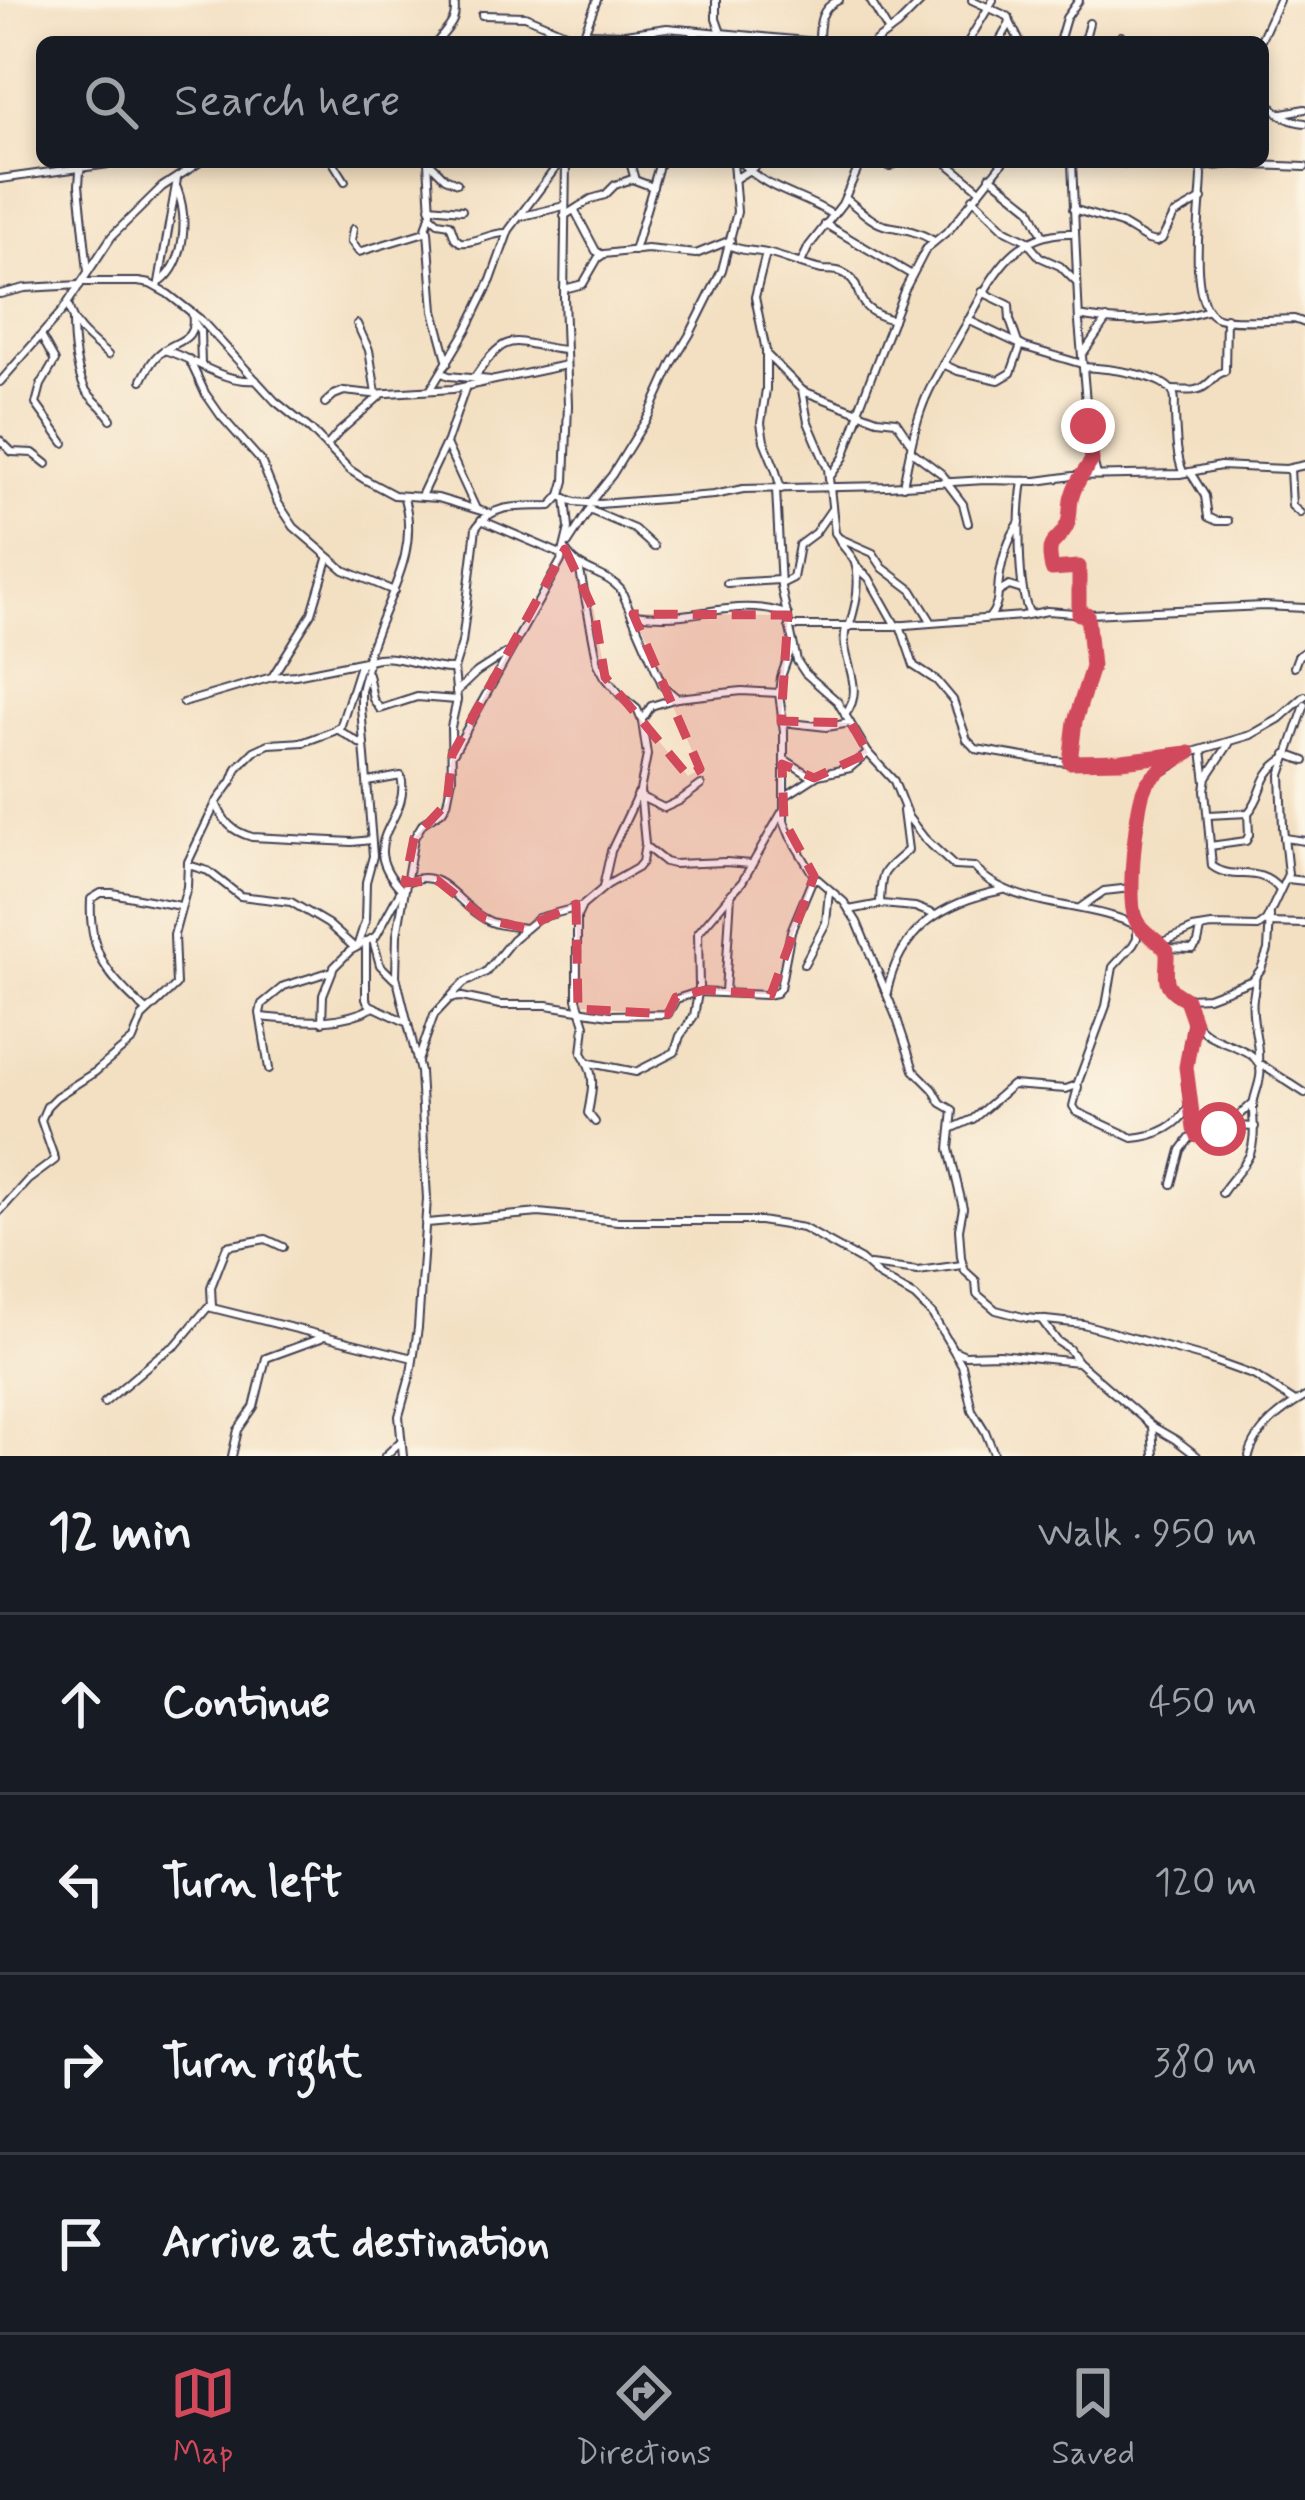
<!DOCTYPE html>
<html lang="en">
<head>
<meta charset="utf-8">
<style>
	body { margin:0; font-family:Mynerve,sans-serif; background:#242831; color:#f1f3f6 }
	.stop { position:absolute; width:36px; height:36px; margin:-27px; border:9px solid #d1495b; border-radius:50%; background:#fff }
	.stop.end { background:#d1495b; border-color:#fff; box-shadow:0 3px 12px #0008 }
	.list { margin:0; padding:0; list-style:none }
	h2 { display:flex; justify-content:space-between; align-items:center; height:156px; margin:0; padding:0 48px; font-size:51px }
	h2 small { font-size:39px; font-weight:400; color:#9ea1a6 }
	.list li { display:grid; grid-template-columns:78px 1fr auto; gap:36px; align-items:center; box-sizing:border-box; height:180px; padding:0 48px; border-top:3px solid #363941 }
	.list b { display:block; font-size:45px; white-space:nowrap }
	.list em { font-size:39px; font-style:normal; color:#9ea1a6 }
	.icon { flex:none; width:66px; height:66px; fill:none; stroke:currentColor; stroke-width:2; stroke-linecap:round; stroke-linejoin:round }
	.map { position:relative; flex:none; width:1305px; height:1456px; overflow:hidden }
	.search { position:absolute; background:#171b24; box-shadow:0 6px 18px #0003; left:36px; right:36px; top:36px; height:132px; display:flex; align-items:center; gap:30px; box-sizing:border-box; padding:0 42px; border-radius:18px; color:#9ea1a6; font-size:45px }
	.sheet { height:876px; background:#171b24 }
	nav { display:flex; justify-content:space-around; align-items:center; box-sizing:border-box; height:168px; border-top:3px solid #363941; background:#171b24; font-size:33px; color:#9ea1a6 }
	nav a { display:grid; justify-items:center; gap:6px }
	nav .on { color:#d1495b }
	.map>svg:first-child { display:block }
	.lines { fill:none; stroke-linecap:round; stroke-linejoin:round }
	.street-casing { stroke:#413e4f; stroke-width:10 }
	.street { stroke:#fff; stroke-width:6 }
	.route { stroke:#d1495b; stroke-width:15 }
	.marked { fill:#d1495b; fill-opacity:0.2; stroke:#d1495b; stroke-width:9; stroke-dasharray:24 15; stroke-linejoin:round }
</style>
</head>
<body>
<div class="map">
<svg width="1305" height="1456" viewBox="0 0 1305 1456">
	<rect width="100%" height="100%" fill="#fcf5e5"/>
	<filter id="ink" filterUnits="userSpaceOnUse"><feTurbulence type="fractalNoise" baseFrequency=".00833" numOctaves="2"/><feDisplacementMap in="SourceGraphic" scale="24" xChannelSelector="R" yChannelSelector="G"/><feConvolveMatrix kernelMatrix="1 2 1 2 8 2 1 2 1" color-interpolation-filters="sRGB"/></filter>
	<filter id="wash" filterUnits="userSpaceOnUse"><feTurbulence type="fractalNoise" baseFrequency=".004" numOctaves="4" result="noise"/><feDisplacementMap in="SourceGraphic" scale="48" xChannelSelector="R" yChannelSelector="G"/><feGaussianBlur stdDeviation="2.7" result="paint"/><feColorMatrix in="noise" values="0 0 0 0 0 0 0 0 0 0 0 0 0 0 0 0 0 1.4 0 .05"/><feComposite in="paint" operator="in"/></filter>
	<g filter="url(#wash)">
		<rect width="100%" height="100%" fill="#f3dfc1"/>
	</g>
	<g filter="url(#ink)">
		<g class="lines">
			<defs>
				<g id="street">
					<path d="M 716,0 L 716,19 L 721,33"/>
					<path d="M 870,0 L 889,32"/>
					<path d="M 972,0 L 1009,17 L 1010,23 L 999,42"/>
					<path d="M 482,15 L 525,16 L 582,40"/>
					<path d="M 1010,22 L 1019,40"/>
					<path d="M 691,30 L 703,42"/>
					<path d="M 584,33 L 625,34 L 667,28 L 817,42"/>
					<path d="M 583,36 L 597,0"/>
					<path d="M 437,42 C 449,26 458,22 454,0"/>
					<path d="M 473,42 L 473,41"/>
					<path d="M 819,42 C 819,23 820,8 839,0"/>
					<path d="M 875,42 L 897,26 L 923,0"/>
					<path d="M 968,42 L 993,0"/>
					<path d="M 1059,42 L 1066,18 L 1079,0"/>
					<path d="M 1084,42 L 1089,23"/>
					<path d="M 1116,42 L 1121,36"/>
					<path d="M 1260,42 L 1279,0"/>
					<path d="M 1263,92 C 1271,111 1285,121 1305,123"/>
					<path d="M 1283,113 L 1305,109"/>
					<path d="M 333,162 L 345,181"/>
					<path d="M 630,162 L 635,180"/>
					<path d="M 740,162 L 750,171"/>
					<path d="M 881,162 L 890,167 L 898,162"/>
					<path d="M 946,162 L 979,189"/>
					<path d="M 1072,162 L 1079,322 L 1090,448 L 1097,475"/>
					<path d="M 1088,162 L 1150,164 L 1171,162"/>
					<path d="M 1193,162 L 1200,167 L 1202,174 C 1202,203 1185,307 1218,318 C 1234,323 1275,319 1294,319 L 1305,323"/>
					<path d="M 432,165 L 445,178 L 457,183"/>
					<path d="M 1200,167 L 1235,164 L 1305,167"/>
					<path d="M 80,171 L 79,185 L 88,271"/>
					<path d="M 750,171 C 775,192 806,197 833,215"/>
					<path d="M 990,176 L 1030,208 L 1042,234"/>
					<path d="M 0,179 L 123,162"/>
					<path d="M 735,179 L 762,162"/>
					<path d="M 845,198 C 857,207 872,223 887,226 C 904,229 918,231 934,241"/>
					<path d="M 973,198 L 1006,230 L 1030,242"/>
					<path d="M 430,207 L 462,210"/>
					<path d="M 1073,209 L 1121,224 L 1148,240 L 1156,242 L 1162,239 L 1174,215 L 1202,199"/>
					<path d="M 575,211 L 596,251 L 601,254"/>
					<path d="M 430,215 L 438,222 L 450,224 L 455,238 L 460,242 C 476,244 488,233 506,233"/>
					<path d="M 523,216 L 564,206"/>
					<path d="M 564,216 L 591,199 L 605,195 L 615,185 L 632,179 L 653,187"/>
					<path d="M 825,224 L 912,275"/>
					<path d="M 353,229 L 351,241 L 359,252 L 425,232 L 431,212 L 428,162"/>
					<path d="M 428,231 L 434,311 L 448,363"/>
					<path d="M 1028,243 L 1040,257 L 1060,266 L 1077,283"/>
					<path d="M 729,245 C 742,252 753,250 766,253 C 785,257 803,266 822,270 C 827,270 836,270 841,272 C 869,283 845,308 893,320"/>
					<path d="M 634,251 L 660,162"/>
					<path d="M 766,253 L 755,297 L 766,351 L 766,389 L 761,423 L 764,441 L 775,468 L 781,489"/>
					<path d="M 801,263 L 809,246 L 842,204 L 861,162"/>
					<path d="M 162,281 C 186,261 188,217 177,188"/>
					<path d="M 84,282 L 138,282 L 150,284 L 168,294 L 200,319 L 275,401 L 311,430 L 350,470 L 364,479 L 394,495 L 438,498 L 488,513"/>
					<path d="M 158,288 L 177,179"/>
					<path d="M 564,289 L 583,284 L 598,258 L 604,254 L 647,249 L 696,254 L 731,240"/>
					<path d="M 982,292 L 1009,305 L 1010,320 L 1018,343"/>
					<path d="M 0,294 L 25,288 L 80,285"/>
					<path d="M 69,307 C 72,327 93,342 108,355"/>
					<path d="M 1079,316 C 1118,324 1167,323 1206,311"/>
					<path d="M 73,319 C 73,341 76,369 85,389 C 90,398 104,407 111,419"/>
					<path d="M 968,320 L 1025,347 L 1082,364"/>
					<path d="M 194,322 L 200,331 L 201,364"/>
					<path d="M 357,324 L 369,350 L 376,393"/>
					<path d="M 41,336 L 55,361 L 41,385 L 36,404 L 64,443"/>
					<path d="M 164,350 C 196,359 222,383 256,380"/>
					<path d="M 1084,352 L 1107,319"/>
					<path d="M 766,354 L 802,390 L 808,422 L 828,469 L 835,533 L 839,538 L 873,553 L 883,568 L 912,590 L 931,621"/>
					<path d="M 189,359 L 205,393 L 221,416 L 261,461 L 278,503 L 294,527 L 344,570 L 394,591"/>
					<path d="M 943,364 L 958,371 L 999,380 L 1011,373 L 1021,345"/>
					<path d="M 1083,367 C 1103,368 1167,374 1174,395 C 1176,401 1174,408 1175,415 C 1176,434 1176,455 1183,472"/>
					<path d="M 442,373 L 449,376 L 491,380"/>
					<path d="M 475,377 C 510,324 516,346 565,350"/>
					<path d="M 142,380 C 146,372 151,361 158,355 C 174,339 198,344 192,313"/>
					<path d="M 0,382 L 63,310 L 112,236 L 162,187 L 200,162"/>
					<path d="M 431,389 L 467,329 L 491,280 L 509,230 L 560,162"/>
					<path d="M 1172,390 C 1183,390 1196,393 1205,386 C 1214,380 1214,375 1225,371 L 1226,318"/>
					<path d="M 803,391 L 877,419 L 896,421 L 911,443"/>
					<path d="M 325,403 L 334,395 L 344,391 L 372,394 L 453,389 L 566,365"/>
					<path d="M 858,411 L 904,291 L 926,249 L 950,229 L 1003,162"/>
					<path d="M 0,440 L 12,452 L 33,453 L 47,464"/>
					<path d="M 327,446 L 339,432 L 381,395"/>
					<path d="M 447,446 L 476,509"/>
					<path d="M 910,450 L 942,474 L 948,482"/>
					<path d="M 1290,469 L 1292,506 L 1300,513"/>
					<path d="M 1190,472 L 1205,496 L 1208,517 L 1217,521 L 1228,521"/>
					<path d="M 829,478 L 844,457 L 860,412"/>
					<path d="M 1023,482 C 1018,509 1017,592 1030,614"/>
					<path d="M 947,483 L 963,504 L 968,523"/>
					<path d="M 903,486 C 908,461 912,437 920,413 C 930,383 948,357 963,330 C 991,281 1009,230 1075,233"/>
					<path d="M 776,489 L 781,587 L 797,661 L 805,673 L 837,701 L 868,753 L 894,781 L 908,817 L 925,839 L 954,866 L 974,867 C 1011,910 1090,901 1140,927"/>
					<path d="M 421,496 L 447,441 L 465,389"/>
					<path d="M 560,496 L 575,502 L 599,504 L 714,495 L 743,489 L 887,486 L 985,480 L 1037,481 L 1073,476 L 1180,474 L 1220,466 L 1286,469 L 1305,465"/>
					<path d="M 589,504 L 612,475 L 649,415 L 673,362 L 690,334 L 722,270 L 737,212 L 733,162"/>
					<path d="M 589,510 L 634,529 L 654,547"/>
					<path d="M 481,520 L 563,555"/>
					<path d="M 838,537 C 842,548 851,553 855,563 C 861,582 855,609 849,627"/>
					<path d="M 568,543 L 590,509"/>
					<path d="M 565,549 C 579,574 604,570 621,590 L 663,686 L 677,698 L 742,691 L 779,693"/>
					<path d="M 579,566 L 598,664 L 605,677 L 622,697 L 637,709 L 642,721 L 647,755 L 640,791 L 645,844 L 642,862 L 637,868 L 607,885 L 582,906 L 577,917 L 577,999 L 585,1025 L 582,1053 C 596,1074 593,1088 588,1113 L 595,1122"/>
					<path d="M 858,568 L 869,578 L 896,626"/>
					<path d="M 727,583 L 780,580"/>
					<path d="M 781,584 L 793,578 L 799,545 L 815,533 L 831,510"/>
					<path d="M 999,592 L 1009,586 L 1022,590"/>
					<path d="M 1079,613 L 1079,567 L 1052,569 C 1044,538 1056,547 1067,527 C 1071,518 1069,507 1072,498 C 1075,484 1082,475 1090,464"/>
					<path d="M 633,614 C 649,616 665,617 682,615 C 717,611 753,601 788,615"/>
					<path d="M 989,618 C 1000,604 997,595 999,580 C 1002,559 1008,539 1020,522"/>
					<path d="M 900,625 L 914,666 L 937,681 L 953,700 L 967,740 L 976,749 L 1042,760 L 1080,763 L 1122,761 L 1185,752"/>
					<path d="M 789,626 L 892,626 L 1022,616 L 1047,611 L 1089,614 L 1264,606 L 1305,608"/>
					<path d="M 793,643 L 781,677 L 779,693 L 784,732 L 784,821 L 790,836 L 814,876 L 844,902 L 857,922 L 897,1019 L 914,1070 L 933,1089 L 941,1103 L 953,1110 L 949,1149 L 963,1208 L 959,1229 L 961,1257 L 965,1271 L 976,1281 L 977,1294 L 996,1310 L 1027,1318 L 1083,1324 L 1205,1358 L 1255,1376 L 1295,1402"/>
					<path d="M 367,659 C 382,604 421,557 404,498"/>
					<path d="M 1294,667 L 1298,656 L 1305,651"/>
					<path d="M 368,674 L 373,699 L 380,709 L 417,697 L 457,700"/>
					<path d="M 272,677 L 312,613 L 328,559"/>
					<path d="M 456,692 L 477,672 L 505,654"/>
					<path d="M 183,703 L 272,677 L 295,675 L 365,661"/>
					<path d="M 845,715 C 868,686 838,659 846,628"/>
					<path d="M 644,717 L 651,706 L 677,698"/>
					<path d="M 782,722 L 827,727 L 850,723"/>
					<path d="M 337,729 L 364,746"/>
					<path d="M 1229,744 L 1207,777 L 1205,790 L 1212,866 C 1235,883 1258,863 1280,890"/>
					<path d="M 1202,750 L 1206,782"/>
					<path d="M 454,752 L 561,561 L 569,528 L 566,498"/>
					<path d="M 1286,754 L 1305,761"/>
					<path d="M 784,759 L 812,777"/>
					<path d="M 1070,762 L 1075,721 L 1092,667 L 1087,614"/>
					<path d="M 368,782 L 401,776 C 412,822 353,838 401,889"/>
					<path d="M 641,797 L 664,808 L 679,801 L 701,785"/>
					<path d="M 784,797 L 818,775 L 850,768 L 868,753"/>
					<path d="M 216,803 C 224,822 231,831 252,837 L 352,842 L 371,840"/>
					<path d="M 1208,815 L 1248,813 C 1266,793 1257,776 1284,759"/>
					<path d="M 1284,838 L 1305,841"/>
					<path d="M 645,846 L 665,862 L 673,864 L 726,862 L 751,864"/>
					<path d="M 1210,846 L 1246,841 L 1249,835 L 1248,813"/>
					<path d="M 188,865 L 208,871 L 240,896 L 291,902 L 328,924 L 355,948"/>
					<path d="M 1287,879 L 1305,881"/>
					<path d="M 408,881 C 444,867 457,905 485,919 C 496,926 512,926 525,928"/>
					<path d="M 603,887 L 611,851 L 638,794"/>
					<path d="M 880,904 C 881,868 883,873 908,850 L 903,811"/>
					<path d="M 1081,907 L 1104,891 L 1131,888"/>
					<path d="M 849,910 L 881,904 L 915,907 L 933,914"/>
					<path d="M 1267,923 L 1305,924"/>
					<path d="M 373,940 L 380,965 L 394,979"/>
					<path d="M 1161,943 L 1193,929 L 1212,926 L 1258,927 L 1266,921 L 1288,874 L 1283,827 L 1281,775 L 1305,705"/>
					<path d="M 366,944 L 366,999 L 370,1005 L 408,1023"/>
					<path d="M 357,947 L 365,922 L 366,882 L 373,856 L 361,707 L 361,691 L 369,659"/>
					<path d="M 1165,948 L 1193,949 L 1198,943 L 1201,929"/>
					<path d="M 804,964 L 826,923 L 829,891"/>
					<path d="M 1255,978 C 1256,985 1254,991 1253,998 C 1250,1019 1260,1041 1258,1062"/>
					<path d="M 725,992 L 731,894 L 742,882 L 782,812"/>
					<path d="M 887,992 C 900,929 942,902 1003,890"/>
					<path d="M 452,995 L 464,983 L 486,972 L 513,939 L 538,918 L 579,907"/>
					<path d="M 1188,998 L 1208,997 L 1253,980 L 1261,969 L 1268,950 L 1270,916"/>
					<path d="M 147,1011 C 108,977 88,953 91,899 L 101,893 L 112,893 L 180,906"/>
					<path d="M 261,1017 C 301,1021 337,1026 374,1007"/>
					<path d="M 322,1022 L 323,995 L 334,967 L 350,951 L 376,936 L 401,890"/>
					<path d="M 1195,1022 C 1207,1041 1233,1042 1251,1055 C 1271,1069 1253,1091 1253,1107 C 1253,1124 1256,1137 1250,1154 C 1243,1169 1231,1179 1222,1193"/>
					<path d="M 418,1061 L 434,1015 L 450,998 L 462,997 L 500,1005 L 547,1005 L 610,1015 L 668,1014 L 676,999 L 698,992 L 766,995 L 776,993 L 780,988 L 791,931 L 814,876"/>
					<path d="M 590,1063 L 636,1072 L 675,1052 L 680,1036 L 694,1016 L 699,987 L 698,933 L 731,894"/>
					<path d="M 1262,1065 L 1305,1093"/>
					<path d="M 269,1069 L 260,1013 L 262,1004 L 284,986 L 329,972"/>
					<path d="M 1078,1087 L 1073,1106 L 1077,1112 L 1133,1138 C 1155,1136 1176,1129 1188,1108"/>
					<path d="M 1228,1126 L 1252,1104"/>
					<path d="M 953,1128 L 973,1119 L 1012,1085 L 1066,1089 L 1077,1085 L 1106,1006 L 1113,967 L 1133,945 L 1137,938 L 1137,926"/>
					<path d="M 1198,1136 C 1188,1113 1185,1082 1187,1057 C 1188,1032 1198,1024 1186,999 L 1174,994 L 1168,985 L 1167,951 L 1161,943 L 1140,927 L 1132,906 L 1131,873 L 1143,791 L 1154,775 L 1172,766 L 1183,755 L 1251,735 L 1279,719 L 1305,696"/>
					<path d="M 1172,1184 L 1181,1150 L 1190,1138 C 1212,1134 1231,1124 1255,1127"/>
					<path d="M 0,1211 L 28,1180 L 55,1160 L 41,1120 L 47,1106 L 56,1097 L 95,1072 L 133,1040 L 142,1017 L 176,985 L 174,935 L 187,887 L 188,862 L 216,803 L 232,781 L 237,768 L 254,751 L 269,744 L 304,742 L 334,731 L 341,725 L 360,665 C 388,645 422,671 454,669 L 462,643 L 476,528 C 492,502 524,507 551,506 L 561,495 L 565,481 L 568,405 L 564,298 L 566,162"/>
					<path d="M 427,1223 L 539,1213 L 618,1221 L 760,1221 L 803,1228 L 861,1260 L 879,1276 L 915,1297 L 932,1314 L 962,1365 L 972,1410 L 985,1431 L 995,1456"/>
					<path d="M 870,1265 L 918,1271 L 962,1265"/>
					<path d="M 212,1307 L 211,1287 L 227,1246 L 266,1239 L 283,1247"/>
					<path d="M 1041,1319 L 1057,1341 L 1069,1349 L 1077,1361"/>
					<path d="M 956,1351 L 965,1355 L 999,1354 L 1078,1362 L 1152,1426 L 1176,1440 L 1197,1456"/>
					<path d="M 104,1403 L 159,1356 L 176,1345 L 208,1307 L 413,1358"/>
					<path d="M 1152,1426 L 1154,1456"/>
					<path d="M 232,1456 L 238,1430 L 254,1407 L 266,1358 L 321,1338"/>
					<path d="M 385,1456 L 400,1442"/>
					<path d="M 403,1456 L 399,1416 L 411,1373 L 418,1328 L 427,1199 L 420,1072 L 396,976 L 397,935 L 414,838 L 423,823 L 442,811 L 447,803 L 452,778 L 451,727 L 457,700 L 454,669"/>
					<path d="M 1249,1456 C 1256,1430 1282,1410 1305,1397"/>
				</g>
			</defs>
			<use href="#street" class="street-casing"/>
			<use href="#street" class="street"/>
		</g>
	</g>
	<g class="lines" filter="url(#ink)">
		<path class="route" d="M 1088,426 L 1092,460 C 1084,473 1076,481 1072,496 C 1069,505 1071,517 1067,525 C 1057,547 1045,535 1052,569 L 1079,567 L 1079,614 L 1087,614 L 1092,667 L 1075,721 L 1070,762 L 1122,761 L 1189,753 C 1176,760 1152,773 1145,787 C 1136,805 1127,898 1135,918 C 1140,932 1158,939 1167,951 C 1168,977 1159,986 1186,999 L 1194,1022 L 1186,1067 L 1194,1129 L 1198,1136 L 1208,1136 L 1219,1129"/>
	</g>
	<path class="marked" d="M 565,549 L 594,611 L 605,677 L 688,776 L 700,769 L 633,614 L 788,615 L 781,721 L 851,723 L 868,753 L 814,778 L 782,764 L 784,821 L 814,876 L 771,995 L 705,990 L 676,997 L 668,1014 L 578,1009 L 576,904 L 525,928 L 485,919 L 437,880 L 405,883 L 414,838 L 447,803 L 452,755 Z"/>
</svg>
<div class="stop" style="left:1219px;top:1129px"></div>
<div class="stop end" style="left:1088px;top:426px"></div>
<div class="search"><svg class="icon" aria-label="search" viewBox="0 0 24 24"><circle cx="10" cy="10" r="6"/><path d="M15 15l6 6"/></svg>Search here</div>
</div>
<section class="sheet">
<h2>12 min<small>Walk · 950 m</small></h2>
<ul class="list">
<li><svg class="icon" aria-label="ahead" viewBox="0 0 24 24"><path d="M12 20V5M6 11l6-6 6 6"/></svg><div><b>Continue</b></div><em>450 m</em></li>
<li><svg class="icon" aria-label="left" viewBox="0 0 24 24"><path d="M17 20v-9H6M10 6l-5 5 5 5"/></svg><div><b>Turn left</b></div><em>120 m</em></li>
<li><svg class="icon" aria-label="right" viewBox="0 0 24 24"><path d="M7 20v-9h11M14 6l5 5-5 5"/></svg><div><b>Turn right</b></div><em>380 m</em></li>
<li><svg class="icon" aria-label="arrive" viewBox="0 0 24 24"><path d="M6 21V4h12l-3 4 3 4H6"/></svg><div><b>Arrive at destination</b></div></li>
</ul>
</section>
<nav>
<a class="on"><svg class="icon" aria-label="map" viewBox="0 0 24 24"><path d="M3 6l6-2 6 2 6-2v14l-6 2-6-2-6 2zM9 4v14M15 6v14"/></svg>Map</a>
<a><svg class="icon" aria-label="directions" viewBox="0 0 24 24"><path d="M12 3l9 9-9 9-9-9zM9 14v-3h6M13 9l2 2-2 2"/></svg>Directions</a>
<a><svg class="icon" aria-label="saved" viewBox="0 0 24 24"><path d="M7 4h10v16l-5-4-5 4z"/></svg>Saved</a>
</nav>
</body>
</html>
